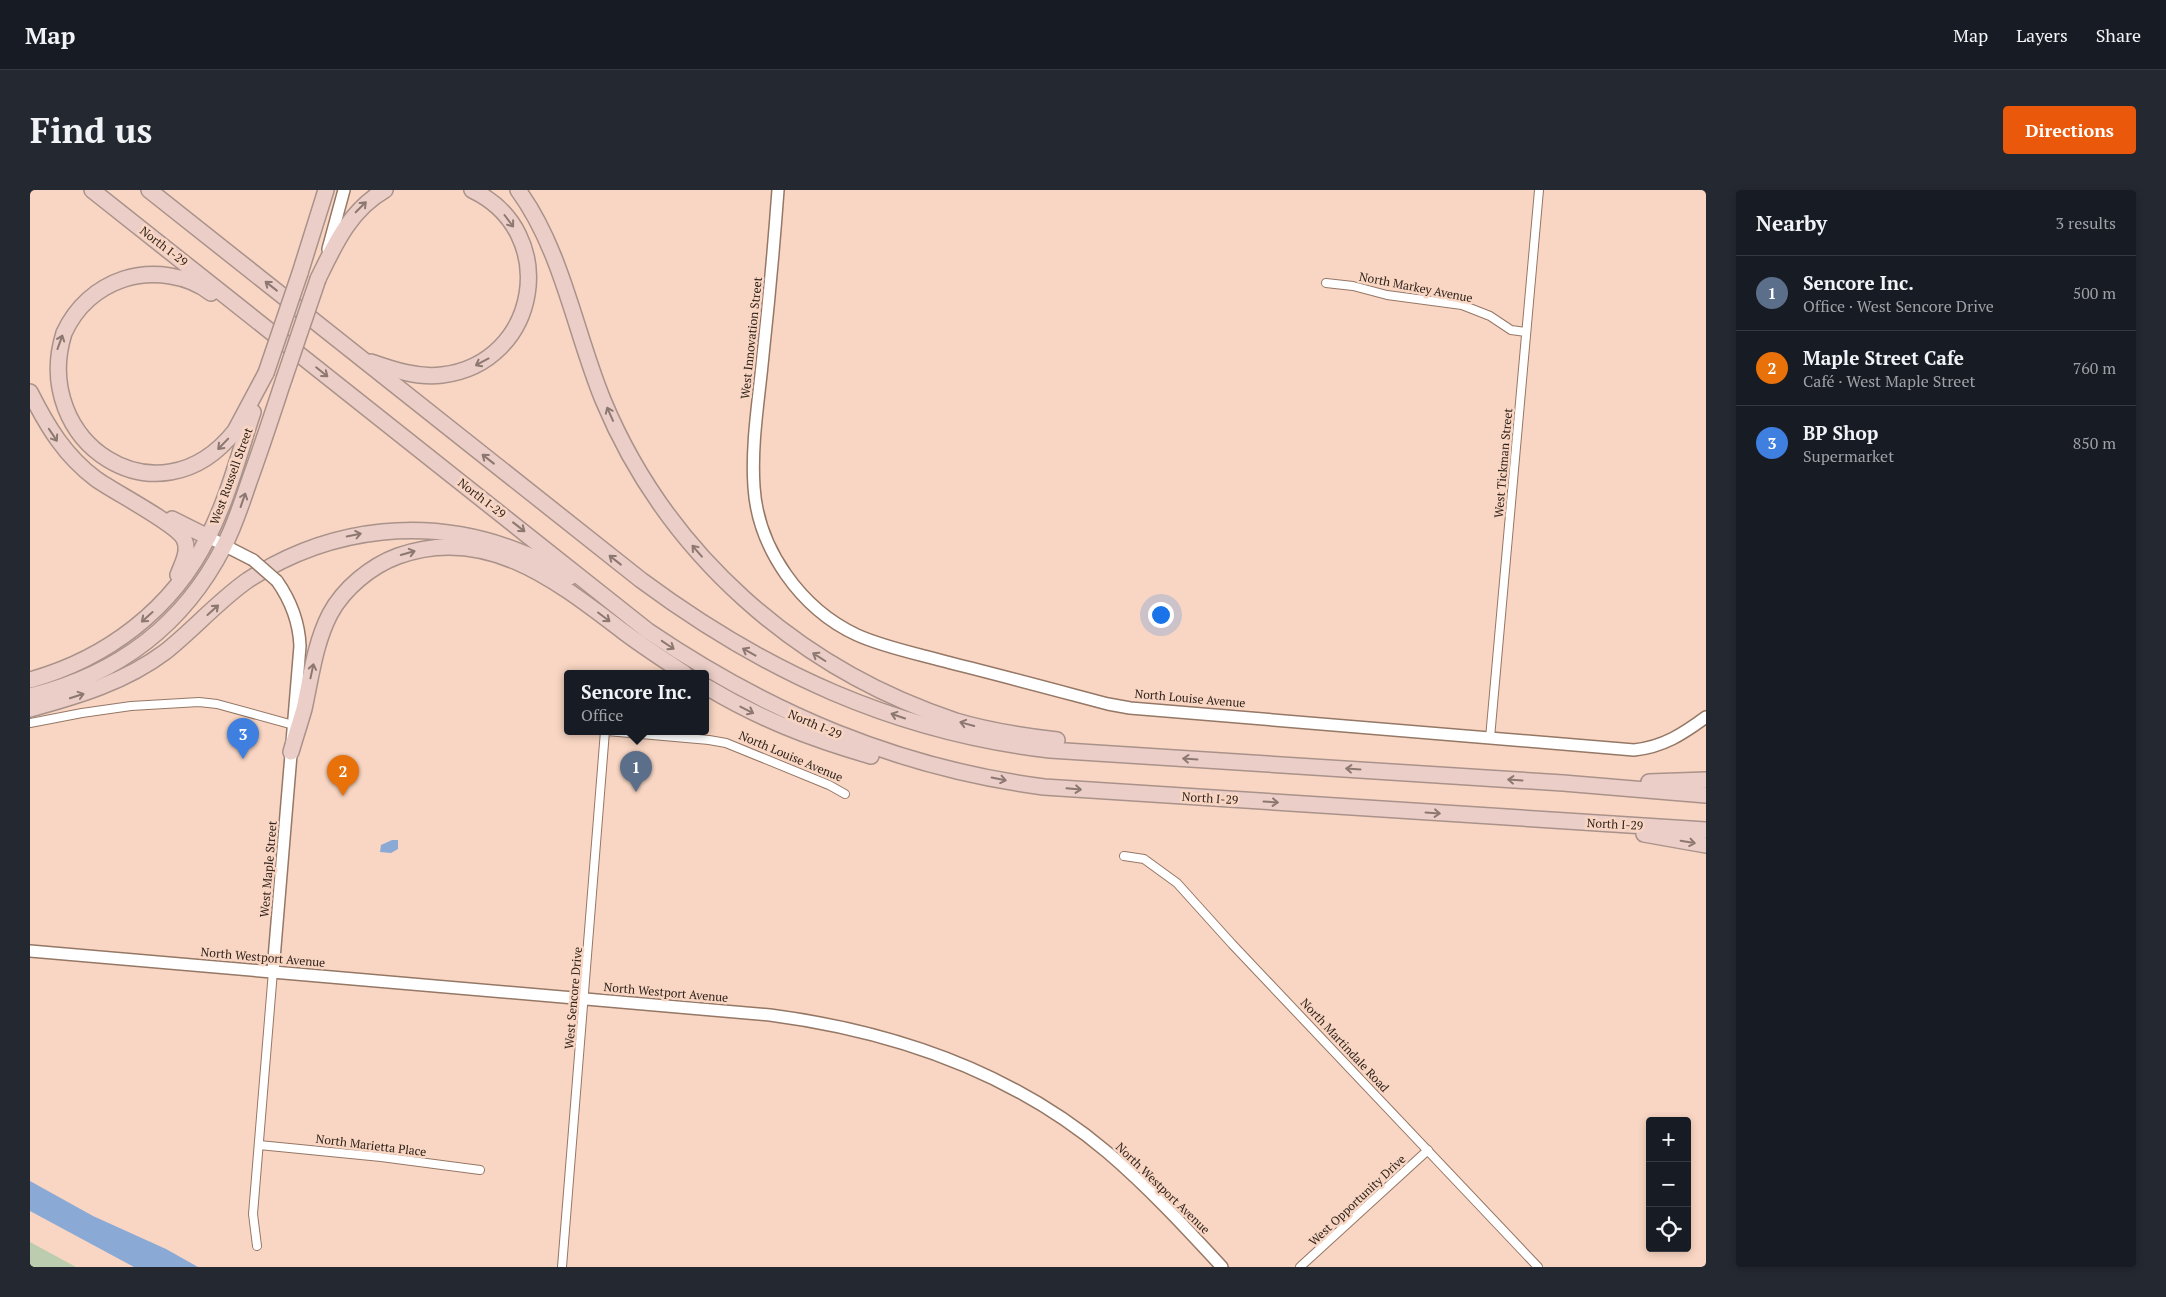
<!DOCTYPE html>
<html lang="en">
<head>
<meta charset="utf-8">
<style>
	body { margin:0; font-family:"PT Serif",serif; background:#242831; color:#f1f3f6 }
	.controls { position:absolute; right:15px; bottom:15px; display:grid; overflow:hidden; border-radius:5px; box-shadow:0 2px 8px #0003 }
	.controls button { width:45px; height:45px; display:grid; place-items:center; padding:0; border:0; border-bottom:1px solid #363941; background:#171b24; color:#f1f3f6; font:25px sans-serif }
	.you { position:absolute; left:1130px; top:424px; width:18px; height:18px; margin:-12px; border:4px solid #fff; border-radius:50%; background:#1a73e8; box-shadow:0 0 0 8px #1a73e833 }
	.badge { display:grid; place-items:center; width:32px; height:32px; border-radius:50%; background:#ea580c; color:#fff; font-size:16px; font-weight:700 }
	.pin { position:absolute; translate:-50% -41px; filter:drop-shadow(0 1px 2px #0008) }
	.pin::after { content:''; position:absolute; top:26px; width:18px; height:15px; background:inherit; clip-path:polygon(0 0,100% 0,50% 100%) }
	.popup { position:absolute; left:534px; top:480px; width:145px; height:65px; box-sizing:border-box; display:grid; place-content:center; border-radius:5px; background:#171b24; filter:drop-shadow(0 1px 4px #0005); font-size:16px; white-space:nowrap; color:#9ea1a6 }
	.popup b { font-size:19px; color:#f1f3f6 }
	.popup::after { content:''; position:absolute; left:50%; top:100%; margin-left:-10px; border:10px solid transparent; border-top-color:#171b24 }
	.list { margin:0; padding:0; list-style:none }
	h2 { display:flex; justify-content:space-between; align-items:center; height:65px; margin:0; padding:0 20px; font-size:21px }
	h2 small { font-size:16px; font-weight:400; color:#9ea1a6 }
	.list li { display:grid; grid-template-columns:32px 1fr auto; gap:15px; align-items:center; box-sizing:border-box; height:75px; padding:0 20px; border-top:1px solid #363941 }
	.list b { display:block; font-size:19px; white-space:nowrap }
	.list p { margin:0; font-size:16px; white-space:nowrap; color:#9ea1a6 }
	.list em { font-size:16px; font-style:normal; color:#9ea1a6 }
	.icon { flex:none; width:28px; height:28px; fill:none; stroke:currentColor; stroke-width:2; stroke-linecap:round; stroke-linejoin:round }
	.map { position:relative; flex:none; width:1676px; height:1077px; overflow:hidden; border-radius:5px }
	header { display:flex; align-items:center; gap:30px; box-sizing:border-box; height:70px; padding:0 25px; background:#171b24; border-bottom:1px solid #363941 }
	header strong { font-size:24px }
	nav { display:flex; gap:28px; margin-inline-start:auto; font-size:18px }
	.intro { display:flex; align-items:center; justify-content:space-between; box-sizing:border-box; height:120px; padding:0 30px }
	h1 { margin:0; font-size:35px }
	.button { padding:12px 22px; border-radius:5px; background:#ea580c; color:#fff; font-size:18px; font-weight:700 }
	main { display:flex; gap:30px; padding:0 30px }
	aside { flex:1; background:#171b24; border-radius:5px; box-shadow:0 2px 8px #0003 }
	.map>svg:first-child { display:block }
	.green { fill:#bcccae }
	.water { fill:#8aa9d5 }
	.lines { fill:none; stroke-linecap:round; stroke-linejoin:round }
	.street-casing { stroke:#957765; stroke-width:10 }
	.secondary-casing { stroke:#957765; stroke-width:14 }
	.highway-casing { stroke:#a9928a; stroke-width:18 }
	.street { stroke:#fff; stroke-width:8 }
	.secondary { stroke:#fff; stroke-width:11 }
	.highway { stroke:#ebcec7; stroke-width:15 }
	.secondary-bridge-casing { stroke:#957765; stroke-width:14; stroke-linecap:butt }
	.highway-bridge-casing { stroke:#a9928a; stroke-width:18; stroke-linecap:butt }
	.secondary-bridge { stroke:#fff; stroke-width:11 }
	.highway-bridge { stroke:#ebcec7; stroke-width:15 }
	.oneway { stroke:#8c7870 }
	.labels { text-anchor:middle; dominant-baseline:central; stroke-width:5; stroke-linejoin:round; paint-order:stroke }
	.street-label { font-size:12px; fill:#2e221a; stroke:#f9d6c3 }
</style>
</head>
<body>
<header>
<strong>Map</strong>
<nav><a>Map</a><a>Layers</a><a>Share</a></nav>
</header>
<div class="intro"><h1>Find us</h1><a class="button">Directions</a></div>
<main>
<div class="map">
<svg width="1676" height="1077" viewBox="0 0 1676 1077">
	<rect width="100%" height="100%" fill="#f9d6c3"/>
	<path class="green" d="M 0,1052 L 46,1077 L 0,1077 Z"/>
	<g class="water">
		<path d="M 362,650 L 368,650 L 368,659 L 361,663 L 350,662 L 351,655 Z"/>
		<path d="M 0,991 L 63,1026 L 136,1059 L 168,1077 L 104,1077 L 0,1021 Z"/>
	</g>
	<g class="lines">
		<defs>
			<g id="street">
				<path d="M 1296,93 L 1323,96 L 1357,105 L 1432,115 L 1460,126 L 1481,140 L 1496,142"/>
				<path d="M 0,533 L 52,523 L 101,516 L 169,512 L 187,514 L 267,536"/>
				<path d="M 577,541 L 679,550 L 696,553 L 799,595 L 815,604"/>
				<path d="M 1460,548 L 1509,0"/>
				<path d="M 1094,666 L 1114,669 L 1147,693 L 1202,754 L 1508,1077"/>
				<path d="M 229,955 L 351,967 L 450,980"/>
				<path d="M 227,1056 L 223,1024 L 243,781"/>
				<path d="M 532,1077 L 575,541"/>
				<path d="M 1270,1077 L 1398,960"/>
			</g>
			<g id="secondary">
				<path d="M 748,0 C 744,55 739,110 733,165 C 729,209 721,253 724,297 C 728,359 771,419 827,445 C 856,458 889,464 921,473 C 973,486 1025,500 1078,514 L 1100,518 L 1604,560 C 1633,557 1653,544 1676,527"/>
				<path d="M 298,59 L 314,0"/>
				<path d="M 178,347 L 223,370"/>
				<path d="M 0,761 L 740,825 C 862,841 982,882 1077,962 C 1118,997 1155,1037 1192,1077"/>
				<path d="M 243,781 L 270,456 C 269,431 261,411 247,391"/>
			</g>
			<g id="highway">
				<path d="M 62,0 L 618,441 C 739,523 868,578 1014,597 L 1676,640"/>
				<path d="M 119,0 L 611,390 C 735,482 865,542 1020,560 L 1533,593 L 1676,605"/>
				<path d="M 488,0 C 532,60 545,142 573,210 C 637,364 768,479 926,531 C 959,541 993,546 1027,550"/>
				<path d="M 270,83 L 296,0"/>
				<path d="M 288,89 C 305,54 320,20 355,0"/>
				<path d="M 181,103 C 158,85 123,80 94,89 C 67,98 46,117 34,143 C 0,252 128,338 205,241 L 236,183"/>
				<path d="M 341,172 C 364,180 388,188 412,185 C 510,173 531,42 442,0"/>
				<path d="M 0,202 C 17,236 35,266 66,289 C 84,302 147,334 154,349 C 160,361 152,374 148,385"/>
				<path d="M 142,329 L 178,347"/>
				<path d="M 0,490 C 76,469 143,419 178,347 C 198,308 209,264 223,222"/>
				<path d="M 675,496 C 730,529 779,548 841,566"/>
				<path d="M 0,506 C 86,485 153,436 194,356 C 205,335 212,312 220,289 C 232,256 243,222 254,189"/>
				<path d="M 0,519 C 48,506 95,492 135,462 C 164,439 188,411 218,390 C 301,336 401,325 493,363 C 509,369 524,378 540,387"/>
				<path d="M 261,562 C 265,548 270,533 274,519 C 281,487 285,453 300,424 C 314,398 341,376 368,366 C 457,334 528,392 594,442 C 614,457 634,470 654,483"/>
				<path d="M 1619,592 L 1676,590"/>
				<path d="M 1614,644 L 1676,655"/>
			</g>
		</defs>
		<use href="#street" class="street-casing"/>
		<use href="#secondary" class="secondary-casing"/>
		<use href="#highway" class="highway-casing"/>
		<use href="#street" class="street"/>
		<use href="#secondary" class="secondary"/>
		<use href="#highway" class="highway"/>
		<defs>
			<path id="secondary-bridge" d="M 223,370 L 247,391"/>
			<g id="highway-bridge">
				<path d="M 236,183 L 270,83"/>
				<path d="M 254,189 L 288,89"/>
			</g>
		</defs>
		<use href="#secondary-bridge" class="secondary-bridge-casing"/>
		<use href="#highway-bridge" class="highway-bridge-casing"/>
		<use href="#secondary-bridge" class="secondary-bridge"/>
		<use href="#highway-bridge" class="highway-bridge"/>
	</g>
	<defs><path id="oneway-shaft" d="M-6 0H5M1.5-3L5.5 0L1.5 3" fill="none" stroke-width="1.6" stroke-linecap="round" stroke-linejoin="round" transform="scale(1.25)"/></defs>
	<g class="oneway">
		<use href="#oneway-shaft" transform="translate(331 17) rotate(-45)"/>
		<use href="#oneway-shaft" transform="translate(479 31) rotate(53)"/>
		<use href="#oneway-shaft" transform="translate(241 96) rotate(-142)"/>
		<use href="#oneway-shaft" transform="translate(30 152) rotate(-70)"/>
		<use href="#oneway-shaft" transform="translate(452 172) rotate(152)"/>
		<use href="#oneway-shaft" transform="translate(292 182) rotate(39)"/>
		<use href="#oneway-shaft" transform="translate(580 224) rotate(-114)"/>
		<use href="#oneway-shaft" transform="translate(23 245) rotate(56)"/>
		<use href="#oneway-shaft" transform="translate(193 254) rotate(134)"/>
		<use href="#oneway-shaft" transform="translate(458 269) rotate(-142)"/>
		<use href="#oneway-shaft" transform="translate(213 310) rotate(-71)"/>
		<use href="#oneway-shaft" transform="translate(489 337) rotate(38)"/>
		<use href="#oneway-shaft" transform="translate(324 345) rotate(-11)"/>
		<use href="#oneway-shaft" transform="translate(667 361) rotate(-131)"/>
		<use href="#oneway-shaft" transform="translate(378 363) rotate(-16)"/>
		<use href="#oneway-shaft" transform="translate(585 370) rotate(-142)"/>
		<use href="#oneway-shaft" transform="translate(183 420) rotate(-42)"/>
		<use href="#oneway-shaft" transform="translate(117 427) rotate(138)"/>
		<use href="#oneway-shaft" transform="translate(574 427) rotate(37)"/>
		<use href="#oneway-shaft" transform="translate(638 455) rotate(34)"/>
		<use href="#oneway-shaft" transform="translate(719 462) rotate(-151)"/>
		<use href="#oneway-shaft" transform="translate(789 467) rotate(-148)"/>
		<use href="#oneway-shaft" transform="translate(282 481) rotate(-78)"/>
		<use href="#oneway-shaft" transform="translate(47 506) rotate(-18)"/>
		<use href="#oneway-shaft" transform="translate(717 520) rotate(27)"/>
		<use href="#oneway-shaft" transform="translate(868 526) rotate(-161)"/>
		<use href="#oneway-shaft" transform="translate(937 534) rotate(-165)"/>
		<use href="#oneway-shaft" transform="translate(1160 569) rotate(-176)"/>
		<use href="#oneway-shaft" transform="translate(1323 579) rotate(-176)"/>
		<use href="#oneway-shaft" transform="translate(969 589) rotate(11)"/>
		<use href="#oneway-shaft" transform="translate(1485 590) rotate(-176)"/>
		<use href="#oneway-shaft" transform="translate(1044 599) rotate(5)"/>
		<use href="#oneway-shaft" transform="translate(1241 612) rotate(4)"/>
		<use href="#oneway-shaft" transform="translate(1403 623) rotate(4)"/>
		<use href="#oneway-shaft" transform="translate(1658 652) rotate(10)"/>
	</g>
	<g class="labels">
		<g class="street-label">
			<text transform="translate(134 56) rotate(38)">North I-29</text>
			<text transform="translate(1386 97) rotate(11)">North Markey Avenue</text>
			<text transform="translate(721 148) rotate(-84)">West Innovation Street</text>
			<text transform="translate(1473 273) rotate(-85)">West Tickman Street</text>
			<text transform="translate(201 286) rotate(-70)">West Russell Street</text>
			<text transform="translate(452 308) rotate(38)">North I-29</text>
			<text transform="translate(1160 508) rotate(5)">North Louise Avenue</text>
			<text transform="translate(785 534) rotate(23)">North I-29</text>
			<text transform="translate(761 566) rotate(23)">North Louise Avenue</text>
			<text transform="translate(1180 608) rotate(4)">North I-29</text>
			<text transform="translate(1585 634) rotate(3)">North I-29</text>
			<text transform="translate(238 679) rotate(-85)">West Maple Street</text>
			<text transform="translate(233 767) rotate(5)">North Westport Avenue</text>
			<text transform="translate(636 802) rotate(5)">North Westport Avenue</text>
			<text transform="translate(543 808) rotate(-85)">West Sencore Drive</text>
			<text transform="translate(1315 855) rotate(47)">North Martindale Road</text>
			<text transform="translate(341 955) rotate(7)">North Marietta Place</text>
			<text transform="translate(1133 998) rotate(44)">North Westport Avenue</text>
			<text transform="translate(1327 1010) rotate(-43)">West Opportunity Drive</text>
		</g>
	</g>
</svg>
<div class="controls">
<button>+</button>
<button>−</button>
<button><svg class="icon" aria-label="locate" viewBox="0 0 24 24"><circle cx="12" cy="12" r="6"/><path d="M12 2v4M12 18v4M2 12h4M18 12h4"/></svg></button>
</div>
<div class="you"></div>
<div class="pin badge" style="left:606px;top:602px;background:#5c6f8a">1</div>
<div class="popup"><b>Sencore Inc.</b>Office</div>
<div class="pin badge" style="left:313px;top:606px;background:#e8710a">2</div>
<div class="pin badge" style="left:213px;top:569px;background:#3f7fe0">3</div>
</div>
<aside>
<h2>Nearby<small>3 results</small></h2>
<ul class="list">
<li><span class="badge" style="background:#5c6f8a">1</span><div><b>Sencore Inc.</b><p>Office · West Sencore Drive</p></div><em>500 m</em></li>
<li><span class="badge" style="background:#e8710a">2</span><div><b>Maple Street Cafe</b><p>Café · West Maple Street</p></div><em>760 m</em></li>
<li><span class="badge" style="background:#3f7fe0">3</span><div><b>BP Shop</b><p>Supermarket</p></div><em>850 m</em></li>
</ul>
</aside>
</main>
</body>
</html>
